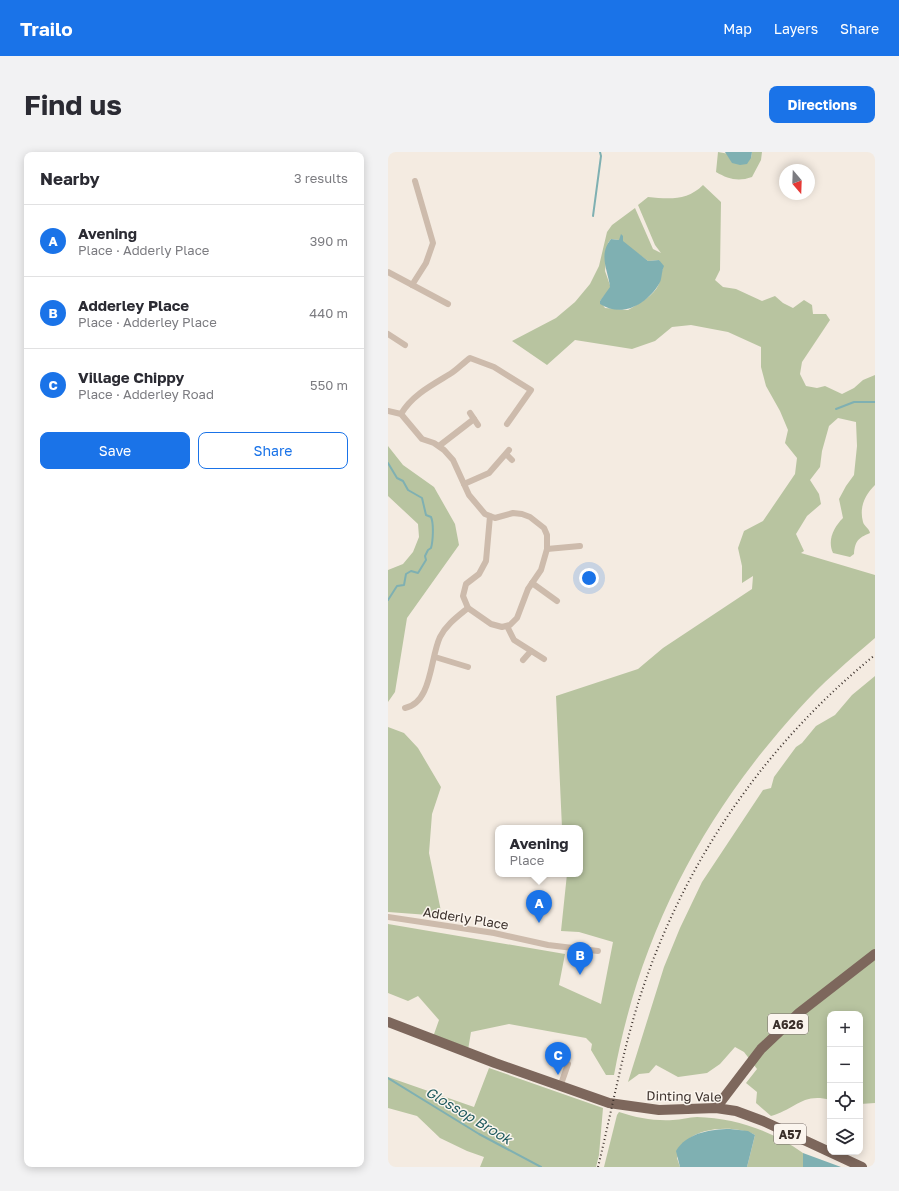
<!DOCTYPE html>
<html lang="en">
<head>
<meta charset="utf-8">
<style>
	body { margin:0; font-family:"Golos Text",sans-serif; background:#f2f2f3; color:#2b2b33 }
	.controls { position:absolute; right:12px; bottom:12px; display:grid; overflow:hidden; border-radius:8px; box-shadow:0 2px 10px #0003 }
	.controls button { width:36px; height:36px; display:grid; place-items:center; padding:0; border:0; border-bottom:1px solid #e1e1e2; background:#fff; color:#2b2b33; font:20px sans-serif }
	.compass { position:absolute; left:391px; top:12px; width:36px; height:36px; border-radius:50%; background:#fff; box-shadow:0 2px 10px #0003; rotate:161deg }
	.you { position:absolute; left:201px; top:426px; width:14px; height:14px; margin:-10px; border:3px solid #fff; border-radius:50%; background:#1a73e8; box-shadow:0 0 0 6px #1a73e833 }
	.badge { display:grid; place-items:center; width:26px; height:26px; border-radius:50%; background:#1a73e8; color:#fff; font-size:13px; font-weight:700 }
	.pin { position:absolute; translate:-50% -33px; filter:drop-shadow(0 1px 2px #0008) }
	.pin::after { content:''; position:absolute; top:21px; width:14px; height:12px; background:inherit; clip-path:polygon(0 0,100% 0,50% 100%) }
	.popup { position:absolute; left:107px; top:673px; width:88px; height:52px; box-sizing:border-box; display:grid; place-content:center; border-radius:8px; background:#fff; filter:drop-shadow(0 1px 3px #0005); font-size:13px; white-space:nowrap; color:#7c7c81 }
	.popup b { font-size:15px; color:#2b2b33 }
	.popup::after { content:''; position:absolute; left:50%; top:100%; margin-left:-8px; border:8px solid transparent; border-top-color:#fff }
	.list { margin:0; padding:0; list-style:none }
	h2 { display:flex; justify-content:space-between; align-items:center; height:52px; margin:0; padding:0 16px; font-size:17px }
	h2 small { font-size:13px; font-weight:400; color:#7c7c81 }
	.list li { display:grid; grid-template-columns:26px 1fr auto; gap:12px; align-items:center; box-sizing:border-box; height:72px; padding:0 16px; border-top:1px solid #e1e1e2 }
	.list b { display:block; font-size:15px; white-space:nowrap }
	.list p { margin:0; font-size:13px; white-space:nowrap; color:#7c7c81 }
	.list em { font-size:13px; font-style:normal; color:#7c7c81 }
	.actions { display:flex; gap:8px; padding:12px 16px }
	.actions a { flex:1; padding:9px 0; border:1px solid #1a73e8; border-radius:8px; text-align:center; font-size:14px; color:#1a73e8 }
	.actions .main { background:#1a73e8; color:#fff }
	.icon { flex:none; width:22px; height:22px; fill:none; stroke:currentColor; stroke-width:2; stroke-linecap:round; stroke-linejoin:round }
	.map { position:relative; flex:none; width:487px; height:1015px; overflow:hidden; border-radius:8px }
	header { display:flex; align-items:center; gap:24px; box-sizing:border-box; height:56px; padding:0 20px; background:#1a73e8; color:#fff }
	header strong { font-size:19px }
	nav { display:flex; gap:22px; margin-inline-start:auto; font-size:14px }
	.intro { display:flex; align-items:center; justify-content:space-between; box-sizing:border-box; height:96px; padding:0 24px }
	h1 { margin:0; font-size:28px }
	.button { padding:10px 18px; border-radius:8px; background:#1a73e8; color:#fff; font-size:14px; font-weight:700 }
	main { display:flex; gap:24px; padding:0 24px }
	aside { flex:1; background:#fff; border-radius:8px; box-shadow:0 2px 10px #0003 }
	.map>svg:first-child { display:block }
	.green { fill:#b8c4a0; fill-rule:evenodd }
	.water { fill:#7fb0b2 }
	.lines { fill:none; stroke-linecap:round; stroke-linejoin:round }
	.stream { stroke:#7fb0b2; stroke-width:2 }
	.street { stroke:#cdbbac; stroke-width:6 }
	.primary { stroke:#7d675c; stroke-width:10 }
	.rail { stroke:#3b302b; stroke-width:2; stroke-dasharray:1 3; stroke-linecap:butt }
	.labels { text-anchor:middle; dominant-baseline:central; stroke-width:3; stroke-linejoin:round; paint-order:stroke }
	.shield { fill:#fbf5ee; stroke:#756b66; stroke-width:1 }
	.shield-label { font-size:12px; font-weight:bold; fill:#3b302b }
	.street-label { font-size:13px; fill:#3b302b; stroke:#fbf5ee }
	.water-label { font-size:14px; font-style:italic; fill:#1f5a5e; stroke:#fbf5ee }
</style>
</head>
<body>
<header>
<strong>Trailo</strong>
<nav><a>Map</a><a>Layers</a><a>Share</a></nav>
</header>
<div class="intro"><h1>Find us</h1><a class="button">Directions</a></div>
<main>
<aside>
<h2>Nearby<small>3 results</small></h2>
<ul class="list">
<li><span class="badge">A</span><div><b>Avening</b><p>Place · Adderly Place</p></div><em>390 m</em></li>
<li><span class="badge">B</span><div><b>Adderley Place</b><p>Place · Adderley Place</p></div><em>440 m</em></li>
<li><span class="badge">C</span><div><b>Village Chippy</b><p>Place · Adderley Road</p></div><em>550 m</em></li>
</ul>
<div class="actions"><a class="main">Save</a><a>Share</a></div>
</aside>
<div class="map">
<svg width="487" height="1015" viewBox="0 0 487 1015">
	<rect width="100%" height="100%" fill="#f4ebe1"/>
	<g class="green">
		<path d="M 330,0 L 363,6 L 364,0 L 374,0 L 373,8 L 364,25 C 350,30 340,27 328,20 Z"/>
		<path d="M 315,33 L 333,50 L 332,118 L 327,128 L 335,135 L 348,137 L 374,149 L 387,144 L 395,151 L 405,156 L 416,148 L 424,153 L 425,162 L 438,162 L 442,168 L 414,210 L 412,222 L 418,234 L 429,236 L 437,234 L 454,242 L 466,236 L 475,228 L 487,223 L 487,333 C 477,343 471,355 475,370 C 476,374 481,376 482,381 C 470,386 467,389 466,402 L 462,405 L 445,401 C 439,388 446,375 455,366 L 451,347 L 458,334 L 466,323 L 469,294 L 468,270 L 450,266 L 441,274 L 434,299 L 432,315 L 422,328 L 431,342 L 433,352 L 419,364 L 408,382 L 416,399 L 413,401 L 487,423 L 487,486 C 460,509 433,532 410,558 C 314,664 252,782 226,923 L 218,923 L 203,898 L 204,892 L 198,886 L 121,872 L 83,880 L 80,898 L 45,885 L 51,868 L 30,844 L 20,849 L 0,841 L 0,772 L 177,802 L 171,833 L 213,852 L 225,790 L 191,780 L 173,779 L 179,722 L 192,722 L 192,676 L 174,676 L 168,544 L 250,517 L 275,496 L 364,437 L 365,424 L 354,431 L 354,414 L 350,396 L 356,379 L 375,369 L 407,322 L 409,306 L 397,291 L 400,278 L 392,259 L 378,234 L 373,215 L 373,195 L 340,180 L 303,173 L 284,175 L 267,189 L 244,197 L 187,188 L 159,213 L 124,189 L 168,166 L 187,150 L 202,132 L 211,114 L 219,80 L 224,73 L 247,56 L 265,97 L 273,101 L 267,93 L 250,53 L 260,45 C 281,47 299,49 315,33 ZM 223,87 L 231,88 L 260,109 L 271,108 L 275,117 C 271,122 273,127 271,132 C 266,144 250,152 240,158 L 217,156 L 212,149 L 223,136 L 217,119 L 220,91 Z"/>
		<path d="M 0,294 L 15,313 L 46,335 L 67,372 L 71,393 L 19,466 L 7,540 L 0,550 L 0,418 L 15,412 L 25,400 L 31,385 L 30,372 L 0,344 Z"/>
		<path d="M 487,524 L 487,951 L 472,952 L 472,862 L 442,862 L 442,948 C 415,940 406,958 383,964 L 368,951 L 369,940 L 358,931 L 369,917 L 356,900 L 347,895 L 332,912 L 319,921 L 290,925 L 268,913 L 261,921 L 251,922 L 240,930 L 276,815 L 292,776 L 314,730 L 375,638 L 383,636 L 386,625 L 408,595 L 414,591 L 428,574 L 447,563 L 464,543 Z"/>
		<path d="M 0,575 L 16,581 L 30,596 L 53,635 L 44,662 L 41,701 L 54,764 L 0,760 Z"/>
		<path d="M 101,916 L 215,956 L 211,1003 L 208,1015 L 92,1015 L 96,1005 L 79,999 L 52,986 L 29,964 L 0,956 L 0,925 L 86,955 Z"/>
		<path d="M 231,960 C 249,966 266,969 285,968 C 293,968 301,965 309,965 C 347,966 385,979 415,1001 L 415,1015 L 359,1015 L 367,983 C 352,974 315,974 301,987 C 296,991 292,1000 289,1006 L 292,1015 L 216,1015 L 229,963 Z"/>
	</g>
	<g class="water">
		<path d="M 337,0 L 364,0 L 363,6 L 359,12 L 352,13 L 344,11 Z"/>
		<path d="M 233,82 L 235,84 L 235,89 L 260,109 L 271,108 L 276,114 C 273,121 274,128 271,132 C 258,153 234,166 212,152 L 212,149 L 222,135 C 220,118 210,103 223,87 L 231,88 Z"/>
		<path d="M 342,977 L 360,979 L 367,983 L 359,1015 L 292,1015 L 288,999 C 298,981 323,977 342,977 Z"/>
		<path d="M 415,1001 L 453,1015 L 415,1015 Z"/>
	</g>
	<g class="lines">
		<g class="stream">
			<path d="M 205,64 L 213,4 L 212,0"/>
			<path d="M 448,257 L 466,250 L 487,250"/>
			<path d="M 0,311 L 9,326 L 15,329 L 20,338 L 34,346 L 38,363 L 43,365 C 46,372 45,389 43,396 L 40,398 L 37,404 L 38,408 L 30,421 L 23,419 L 18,422 L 16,433 L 9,434 L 0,448"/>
			<path d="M 0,926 L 91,982 L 153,1015"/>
		</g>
		<g class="street">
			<path d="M 0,120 L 60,152"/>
			<path d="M 24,133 L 38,111 L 45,91 L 27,29"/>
			<path d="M 0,182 L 17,193"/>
			<path d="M 0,259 L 13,262 L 34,287 L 46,291 L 56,298 L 65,308 L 81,343 L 97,362 L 107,366 L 125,361 L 134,362 L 142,365 L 156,376 L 159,383 L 159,397 L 153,418 L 140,437 L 129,466 L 122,473 L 114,475 L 103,472 L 80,456 L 75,444 L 78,432 L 91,422 L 98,409 L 102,364"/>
			<path d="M 82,261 L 90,273"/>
			<path d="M 13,262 C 24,243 44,233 62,222 C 69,218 75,211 82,206 L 106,215 L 143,238 L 119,272"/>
			<path d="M 51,294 L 86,267"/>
			<path d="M 118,302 L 124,308"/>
			<path d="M 76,332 L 101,321 L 121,298"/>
			<path d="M 159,397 L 192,394"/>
			<path d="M 144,431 L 169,449"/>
			<path d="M 119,474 L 126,488 L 156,507"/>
			<path d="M 47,505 L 80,515"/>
			<path d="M 135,508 L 143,499"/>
			<path d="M 17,556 C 44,551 42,506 52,485 C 58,473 69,465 80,456"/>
			<path d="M 0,765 L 106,781 L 160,793 L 210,799"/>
			<path d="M 172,935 L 180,912"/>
		</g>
		<g class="primary">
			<path d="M 0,870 L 107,911 L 221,951 L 271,958 L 328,956 L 348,959 L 375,969 L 474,1015"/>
			<path d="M 328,956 L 373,897 L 411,861 L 487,802"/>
		</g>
		<path class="rail" d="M 210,1015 C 225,954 236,890 257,830 C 302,701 381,589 487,503"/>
	</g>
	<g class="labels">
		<g class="shield">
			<rect x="380" y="862" width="40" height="20" rx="3"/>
			<rect x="386" y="972" width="32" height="20" rx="3"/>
		</g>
		<g class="shield-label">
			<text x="400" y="872">A626</text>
			<text x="402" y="982">A57</text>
		</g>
		<g class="street-label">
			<text transform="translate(78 766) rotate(9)">Adderly Place</text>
			<text transform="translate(296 944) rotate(1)">Dinting Vale</text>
		</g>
		<g class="water-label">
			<text transform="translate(81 963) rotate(31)">Glossop Brook</text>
		</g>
	</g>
</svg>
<div class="controls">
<button>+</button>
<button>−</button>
<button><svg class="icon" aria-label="locate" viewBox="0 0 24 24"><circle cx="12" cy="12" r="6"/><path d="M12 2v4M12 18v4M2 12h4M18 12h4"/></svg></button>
<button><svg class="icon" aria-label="layers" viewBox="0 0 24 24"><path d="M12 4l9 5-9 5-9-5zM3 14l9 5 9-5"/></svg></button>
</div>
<svg class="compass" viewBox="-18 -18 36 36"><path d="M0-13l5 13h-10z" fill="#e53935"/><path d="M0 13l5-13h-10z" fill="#7c7c81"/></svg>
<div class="you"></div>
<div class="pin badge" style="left:151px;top:771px">A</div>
<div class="popup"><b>Avening</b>Place</div>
<div class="pin badge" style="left:192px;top:823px">B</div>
<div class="pin badge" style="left:170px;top:923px">C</div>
</div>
</main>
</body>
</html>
